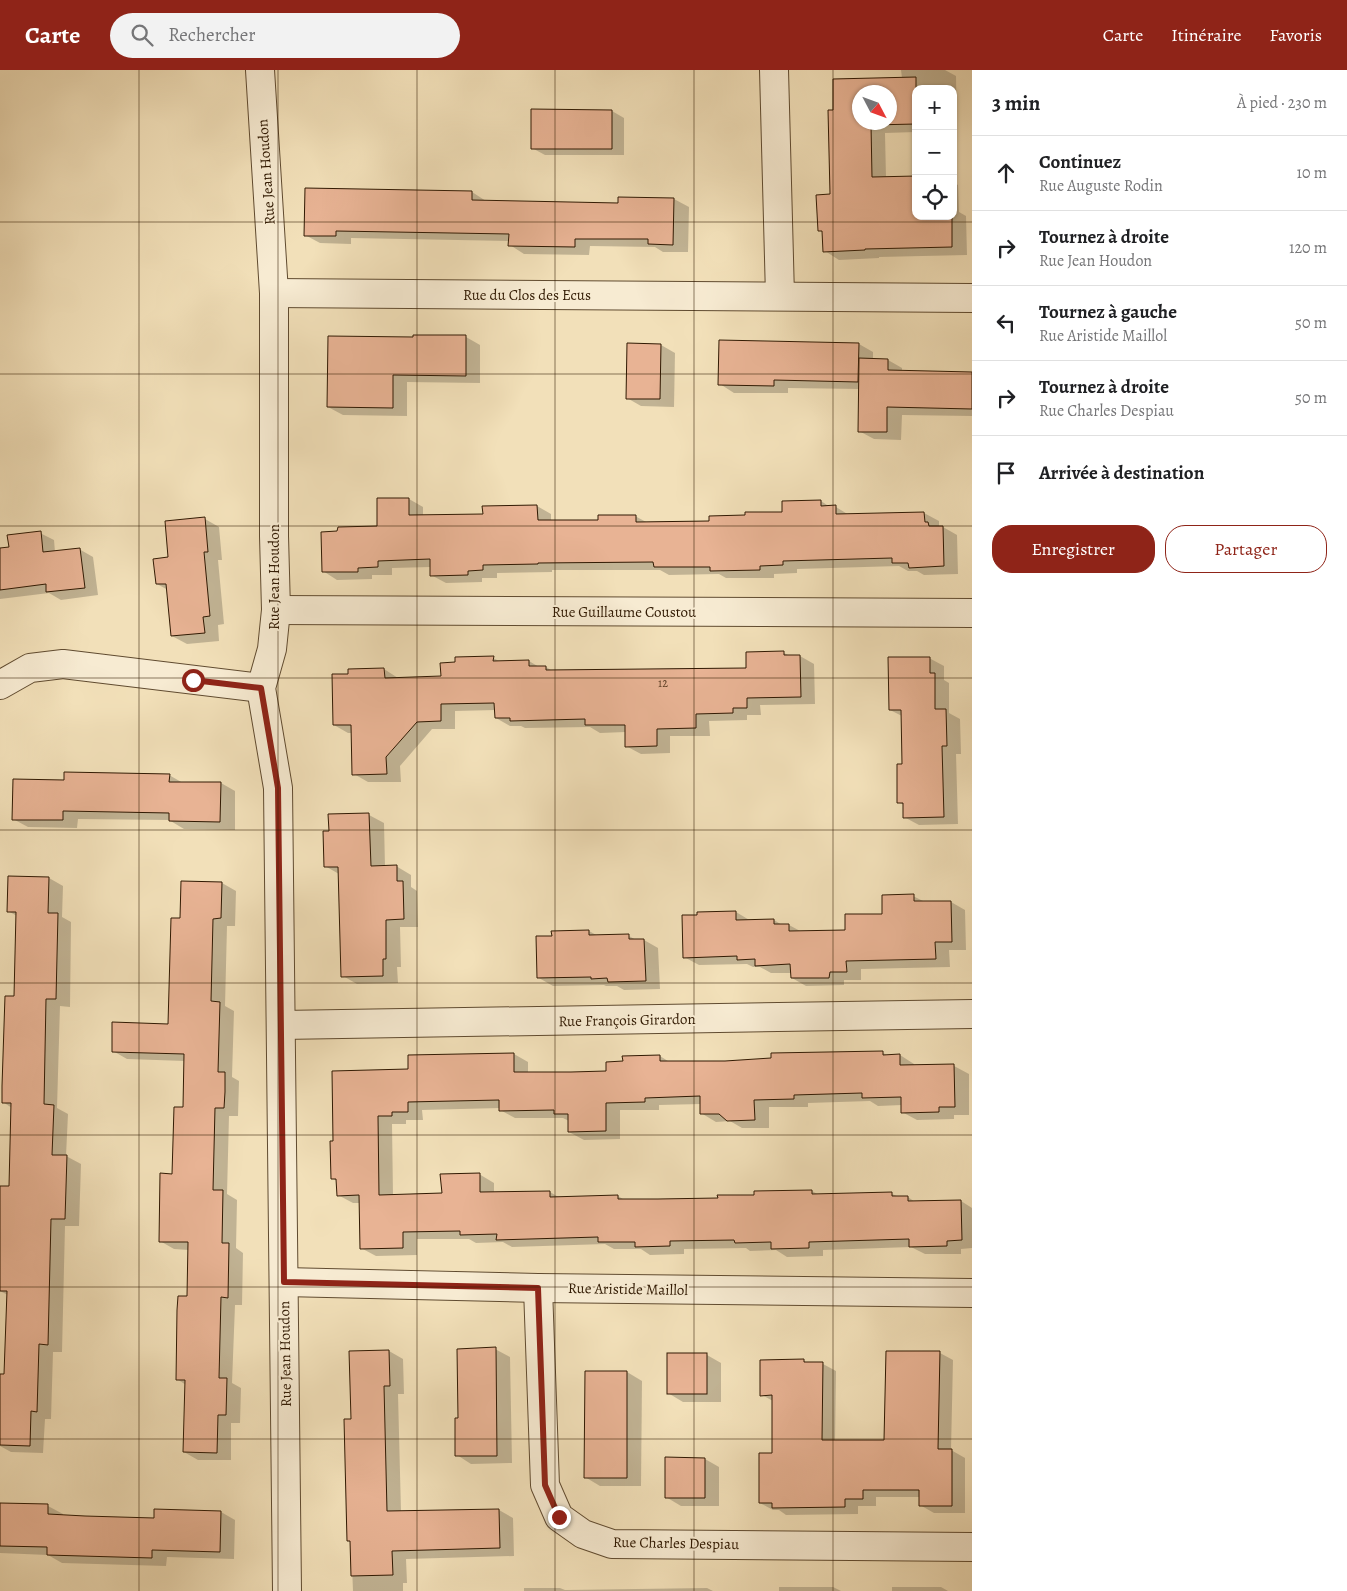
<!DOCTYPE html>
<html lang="fr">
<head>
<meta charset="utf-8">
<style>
	body { margin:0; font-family:Alegreya,serif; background:#f2f2f2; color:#202124 }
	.controls { position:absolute; right:15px; top:15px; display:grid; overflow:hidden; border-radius:10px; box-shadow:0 1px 4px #0004 }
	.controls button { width:45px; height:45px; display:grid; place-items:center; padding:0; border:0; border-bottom:1px solid #e0e0e0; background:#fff; color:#202124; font:25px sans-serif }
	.compass { position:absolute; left:852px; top:15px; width:45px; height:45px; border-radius:50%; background:#fff; box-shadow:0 1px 4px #0004; rotate:131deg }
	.stop { position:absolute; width:15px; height:15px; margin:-11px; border:4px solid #8f2418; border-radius:50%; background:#fff }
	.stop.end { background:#8f2418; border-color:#fff; box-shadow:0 1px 5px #0008 }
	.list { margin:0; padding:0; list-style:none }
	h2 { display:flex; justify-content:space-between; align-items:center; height:65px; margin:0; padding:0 20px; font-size:21px }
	h2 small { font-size:16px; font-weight:400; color:#757577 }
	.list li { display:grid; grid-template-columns:32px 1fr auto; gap:15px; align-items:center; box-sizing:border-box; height:75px; padding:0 20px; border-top:1px solid #e0e0e0 }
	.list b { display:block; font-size:19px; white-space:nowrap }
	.list p { margin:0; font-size:16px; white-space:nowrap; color:#757577 }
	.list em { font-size:16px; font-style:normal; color:#757577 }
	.actions { display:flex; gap:10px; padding:15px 20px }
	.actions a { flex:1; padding:11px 0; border:1px solid #8f2418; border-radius:20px; text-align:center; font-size:18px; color:#8f2418 }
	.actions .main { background:#8f2418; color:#fff }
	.icon { flex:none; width:28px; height:28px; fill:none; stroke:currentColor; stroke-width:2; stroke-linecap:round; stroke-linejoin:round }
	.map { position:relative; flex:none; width:972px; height:1521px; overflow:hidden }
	header { display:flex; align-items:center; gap:30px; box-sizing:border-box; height:70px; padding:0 25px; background:#8f2418; color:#fff }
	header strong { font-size:24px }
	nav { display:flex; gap:28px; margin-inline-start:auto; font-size:18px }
	.search { width:350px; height:45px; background:#f2f2f2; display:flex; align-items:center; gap:12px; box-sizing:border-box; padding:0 18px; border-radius:28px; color:#757577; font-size:19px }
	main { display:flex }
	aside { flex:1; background:#fff }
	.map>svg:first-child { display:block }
	.shadow { fill:#0003; fill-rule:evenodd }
	.building { fill:#e8b394; stroke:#301902; fill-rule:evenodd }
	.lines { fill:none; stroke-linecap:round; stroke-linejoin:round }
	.street-casing { stroke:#604b30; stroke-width:30 }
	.street { stroke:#f7ebd2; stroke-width:28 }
	.route { stroke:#8f2418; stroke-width:6 }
	.grid { fill:none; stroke:#301902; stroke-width:1; stroke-opacity:0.55 }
	.labels { text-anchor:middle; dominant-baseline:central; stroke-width:4; stroke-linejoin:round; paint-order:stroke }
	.number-label { font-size:12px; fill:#5e4026 }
	.street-label { font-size:15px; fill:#301902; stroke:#f7ebd2 }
</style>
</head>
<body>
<header>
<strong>Carte</strong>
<div class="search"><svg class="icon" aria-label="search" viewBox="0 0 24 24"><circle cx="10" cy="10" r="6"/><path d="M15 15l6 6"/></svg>Rechercher</div>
<nav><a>Carte</a><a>Itinéraire</a><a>Favoris</a></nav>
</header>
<main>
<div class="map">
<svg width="972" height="1521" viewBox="0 0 972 1521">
	<rect width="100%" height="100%" fill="#f2e0b9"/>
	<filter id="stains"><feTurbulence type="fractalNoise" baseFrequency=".004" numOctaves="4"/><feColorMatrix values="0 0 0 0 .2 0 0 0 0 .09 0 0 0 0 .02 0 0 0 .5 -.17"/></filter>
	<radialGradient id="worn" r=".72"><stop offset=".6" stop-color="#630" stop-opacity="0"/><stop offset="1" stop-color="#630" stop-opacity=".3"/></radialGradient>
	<g class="shadow">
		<path d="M 901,0 L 945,0 L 956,6 L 957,61 L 953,61 L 953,19 L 916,19 L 916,62 L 885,63 L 886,108 L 916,146 L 953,146 L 953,112 L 958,115 L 959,142 L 966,146 L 967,185 L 879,187 L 879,188 L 839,190 L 825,181 L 824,163 L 819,160 L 831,125 L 835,42 L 834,10 L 902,8 ZM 859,22 L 889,22 L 889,52 L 859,52 Z"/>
		<path d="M 532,41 L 612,41 L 624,48 L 624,85 L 545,85 L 532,78 Z"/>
		<path d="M 472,122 L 486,131 L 619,135 L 619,128 L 674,129 L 689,137 L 688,182 L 663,182 L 655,177 L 590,176 L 589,185 L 524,184 L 510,175 L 510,171 L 351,168 L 351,174 L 320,173 L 305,165 Z"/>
		<path d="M 466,267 L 480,275 L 480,313 L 407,312 L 407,346 L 343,345 L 328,337 L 415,268 Z"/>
		<path d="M 859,274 L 873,282 L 873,290 L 888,290 L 902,298 L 902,302 L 972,310 L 972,346 L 902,345 L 901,370 L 874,369 L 859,361 L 860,319 L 788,318 L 788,323 L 734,323 L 720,314 Z"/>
		<path d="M 661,275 L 675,283 L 674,337 L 641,336 L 627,328 Z"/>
		<path d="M 378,429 L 409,429 L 423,437 L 423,446 L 484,445 L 537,436 L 551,444 L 551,451 L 599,451 L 635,446 L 648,453 L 710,452 L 783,443 L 821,431 L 830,437 L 836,437 L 849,445 L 924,443 L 939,451 L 939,457 L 943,457 L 957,465 L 958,504 L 924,505 L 917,501 L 908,501 L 899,496 L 797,499 L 797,503 L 774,504 L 774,508 L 726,508 L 719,504 L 669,505 L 660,500 L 552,500 L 552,502 L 497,503 L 497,508 L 482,508 L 482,512 L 446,513 L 431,505 L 431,497 L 392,498 L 392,505 L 372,505 L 372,509 L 337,510 L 323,501 L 378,458 Z"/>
		<path d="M 205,449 L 219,457 L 222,490 L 218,490 L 224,554 L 218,555 L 219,571 L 187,574 L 172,566 L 168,520 L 157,514 L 170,489 Z"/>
		<path d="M 40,463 L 54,470 L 55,482 L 79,479 L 93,487 L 98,525 L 61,530 L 49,523 L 0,529 L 0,480 L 11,478 Z"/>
		<path d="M 784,583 L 790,586 L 800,586 L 814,594 L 815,634 L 760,635 L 761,645 L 747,645 L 747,650 L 709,651 L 710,666 L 670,666 L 670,683 L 641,684 L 626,676 L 626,662 L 600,663 L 590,657 L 525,658 L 521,656 L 510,656 L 496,648 L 496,640 L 455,641 L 455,659 L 432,659 L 400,696 L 401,712 L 368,712 L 354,704 L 353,663 L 348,663 L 334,655 L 349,605 L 384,599 L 398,608 L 442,608 L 493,588 L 501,592 L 529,591 L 539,597 L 546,597 L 554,602 L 748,600 Z"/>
		<path d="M 929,588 L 944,596 L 944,610 L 949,613 L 949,643 L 960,649 L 961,684 L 956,684 L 958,754 L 919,755 L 904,747 L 904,735 L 898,732 L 903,695 L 902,646 L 890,640 Z"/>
		<path d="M 169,705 L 183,713 L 221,713 L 235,721 L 235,760 L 184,759 L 169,750 L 78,749 L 77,758 L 28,757 L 13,749 Z"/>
		<path d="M 369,745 L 384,753 L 385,797 L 396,796 L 411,805 L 411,817 L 417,821 L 418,857 L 400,857 L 401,897 L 397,897 L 398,913 L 357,914 L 343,906 L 339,804 L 325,796 L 330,762 Z"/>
		<path d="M 49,808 L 63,816 L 62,847 L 71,852 L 70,937 L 60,936 L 57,1038 L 68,1044 L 66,1086 L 81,1094 L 79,1156 L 65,1156 L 62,1282 L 53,1282 L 51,1349 L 45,1349 L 43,1383 L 11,1382 L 0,1376 L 0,1305 L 5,1305 L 8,1225 L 0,1221 L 0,1170 L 10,1118 L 12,1038 L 3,1032 L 15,927 L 17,846 L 8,841 Z"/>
		<path d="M 222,813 L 236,821 L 235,856 L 227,856 L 225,936 L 234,941 L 232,1007 L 239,1011 L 238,1046 L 229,1046 L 227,1124 L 237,1130 L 236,1178 L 243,1183 L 242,1235 L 235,1235 L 232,1313 L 241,1318 L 240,1353 L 231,1353 L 231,1390 L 198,1390 L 184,1382 L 186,1315 L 177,1309 L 188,1228 L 189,1180 L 174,1179 L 160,1171 L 174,1105 L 184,1039 L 185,991 L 127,989 L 113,981 L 169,955 L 181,849 Z"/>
		<path d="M 913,826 L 925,832 L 951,832 L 965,840 L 966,880 L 949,880 L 950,897 L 861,899 L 861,910 L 844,910 L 844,915 L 806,916 L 792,908 L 792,903 L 771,903 L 760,897 L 753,897 L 747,894 L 699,895 L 684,887 L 736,842 L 751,851 L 774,850 L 782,855 L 789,855 L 802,862 L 847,861 L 883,845 Z"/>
		<path d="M 589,861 L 598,866 L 629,866 L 636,870 L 644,870 L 658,878 L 660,919 L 624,920 L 617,916 L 606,916 L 604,915 L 553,916 L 539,908 L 553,867 Z"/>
		<path d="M 882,982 L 888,986 L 900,985 L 914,994 L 914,996 L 954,996 L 969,1004 L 969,1045 L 954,1045 L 954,1049 L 917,1050 L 902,1042 L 902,1035 L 878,1036 L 870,1031 L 808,1033 L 808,1037 L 769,1037 L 769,1058 L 742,1058 L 730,1051 L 716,1052 L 701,1043 L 701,1034 L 659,1035 L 659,1040 L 620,1040 L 620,1069 L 584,1070 L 569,1062 L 569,1051 L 563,1048 L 515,1048 L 500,1040 L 500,1038 L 422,1040 L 423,1050 L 406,1050 L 406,1054 L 392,1054 L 393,1126 L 443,1125 L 479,1104 L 494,1113 L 494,1123 L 550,1122 L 560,1128 L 618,1126 L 626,1131 L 719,1129 L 812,1121 L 819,1125 L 892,1124 L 899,1127 L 908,1127 L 915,1132 L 961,1131 L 972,1138 L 972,1178 L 961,1179 L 961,1184 L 925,1184 L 911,1177 L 823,1180 L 823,1186 L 787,1187 L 776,1180 L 750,1181 L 746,1178 L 684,1179 L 684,1184 L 650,1185 L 641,1179 L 614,1179 L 605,1174 L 512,1177 L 503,1172 L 476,1173 L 469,1169 L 417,1169 L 417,1185 L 376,1186 L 361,1178 L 360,1133 L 353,1133 L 338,1125 L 337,1111 L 332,1108 L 409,1001 L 514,984 L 528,992 L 528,1003 L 607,1002 L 624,993 L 660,986 L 671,993 L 725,992 Z"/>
		<path d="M 495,1279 L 510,1287 L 512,1393 L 471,1394 L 457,1385 L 460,1349 Z"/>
		<path d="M 389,1281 L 403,1289 L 404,1324 L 398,1324 L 401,1442 L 499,1440 L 513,1448 L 514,1486 L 406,1489 L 407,1513 L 403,1513 L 403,1521 L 353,1521 L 351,1472 L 348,1470 L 352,1350 Z"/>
		<path d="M 940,1283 L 953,1290 L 951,1380 L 965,1388 L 965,1443 L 934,1443 L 920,1435 L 920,1427 L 876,1427 L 876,1436 L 858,1436 L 858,1444 L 786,1445 L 779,1440 L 773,1440 L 760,1433 L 774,1385 L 773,1331 L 762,1325 L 804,1291 L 809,1294 L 823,1294 L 836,1301 L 835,1372 L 885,1372 Z"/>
		<path d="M 707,1285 L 721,1293 L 721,1332 L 683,1332 L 668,1323 Z"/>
		<path d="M 587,1302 L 627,1302 L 642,1311 L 641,1416 L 600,1416 L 585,1407 Z"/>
		<path d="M 705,1389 L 719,1397 L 719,1436 L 681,1436 L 666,1427 Z"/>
		<path d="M 0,1434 L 48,1436 L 63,1444 L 63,1446 L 155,1449 L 221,1442 L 235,1450 L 234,1489 L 167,1487 L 166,1496 L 62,1493 L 48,1485 L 0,1483 Z"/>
		<path d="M 779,1517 L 833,1517 L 841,1521 L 779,1521 Z"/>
		<path d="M 892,1517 L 941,1517 L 948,1521 L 892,1521 Z"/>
		<path d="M 524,1518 L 560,1518 L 565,1520 L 707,1518 L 713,1521 L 524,1521 Z"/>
	</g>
	<g class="building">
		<path d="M 916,7 L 916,54 L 871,55 L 872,107 L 916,106 L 916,146 L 952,146 L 952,177 L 865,179 L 865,180 L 823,182 L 822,161 L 818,161 L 816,125 L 830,124 L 828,40 L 833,40 L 833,9 ZM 860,22 L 890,22 L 890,52 L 860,52 Z"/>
		<path d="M 531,39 L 612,40 L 612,79 L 531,79 Z"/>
		<path d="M 305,118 L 472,121 L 472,130 L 618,133 L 618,127 L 674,128 L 673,175 L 648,174 L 648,169 L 575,169 L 575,177 L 508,176 L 509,164 L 336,161 L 336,166 L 304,166 Z"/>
		<path d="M 413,265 L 466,265 L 466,306 L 393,305 L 393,338 L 327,337 L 328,266 L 413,267 Z"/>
		<path d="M 719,270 L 859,273 L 858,312 L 774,310 L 774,316 L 718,315 Z"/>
		<path d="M 627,273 L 661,274 L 660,329 L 626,329 Z"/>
		<path d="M 859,288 L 888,289 L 888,300 L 972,302 L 972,339 L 887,337 L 887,362 L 858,362 Z"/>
		<path d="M 377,428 L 409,428 L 409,445 L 483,444 L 482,436 L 537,435 L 538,450 L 598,450 L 598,445 L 636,445 L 636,452 L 709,451 L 709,446 L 745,445 L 745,442 L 782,442 L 782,431 L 821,430 L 821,436 L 836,435 L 836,444 L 924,442 L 925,452 L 928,452 L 929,456 L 943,456 L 944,496 L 909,498 L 908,493 L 892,493 L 892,488 L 783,491 L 783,495 L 760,496 L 760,500 L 710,501 L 710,497 L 654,497 L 653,492 L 538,493 L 538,494 L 483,495 L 483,500 L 468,501 L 468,505 L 430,506 L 430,489 L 378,491 L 378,497 L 358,498 L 358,502 L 322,502 L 321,462 L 337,461 L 338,457 L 377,456 Z"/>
		<path d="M 205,447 L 208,482 L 204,482 L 210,546 L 203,547 L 205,563 L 171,566 L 166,514 L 156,514 L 153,489 L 168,487 L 165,451 Z"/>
		<path d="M 41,461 L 43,482 L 80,478 L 85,518 L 46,522 L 46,514 L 0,520 L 0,478 L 9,477 L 7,465 Z"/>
		<path d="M 784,581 L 784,585 L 800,585 L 801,627 L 747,628 L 747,638 L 733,638 L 733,643 L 696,644 L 696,658 L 657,659 L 657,676 L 625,677 L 625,655 L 585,655 L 585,649 L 510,651 L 510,648 L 495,648 L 494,633 L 441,634 L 441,651 L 417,652 L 386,687 L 387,704 L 352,705 L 351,655 L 333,655 L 332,604 L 348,604 L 348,599 L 384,598 L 385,608 L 441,606 L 440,593 L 455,592 L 455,587 L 494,586 L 493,591 L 529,590 L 529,596 L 546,596 L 546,600 L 746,598 L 746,582 Z"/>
		<path d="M 888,587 L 930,587 L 930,603 L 935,603 L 935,639 L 946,639 L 947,676 L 942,676 L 944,747 L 903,748 L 903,733 L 897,733 L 897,694 L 902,694 L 901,640 L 889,640 Z"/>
		<path d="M 64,702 L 170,704 L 169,712 L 221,712 L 220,752 L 169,751 L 169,743 L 63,741 L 63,750 L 12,750 L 13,709 L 64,710 Z"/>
		<path d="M 369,743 L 371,796 L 397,795 L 397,811 L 403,811 L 404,849 L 386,850 L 386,889 L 383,889 L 383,906 L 341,907 L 338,797 L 324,797 L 323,761 L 329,761 L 328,744 Z"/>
		<path d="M 8,806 L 49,807 L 48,843 L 58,843 L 56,929 L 46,929 L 44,1034 L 54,1035 L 52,1085 L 67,1085 L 65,1149 L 51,1149 L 48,1275 L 39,1274 L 37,1342 L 31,1341 L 30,1376 L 0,1375 L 0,1304 L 4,1304 L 7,1221 L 0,1221 L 0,1116 L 9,1116 L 11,1033 L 2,1033 L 2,1016 L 5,926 L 14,926 L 16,842 L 7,842 Z"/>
		<path d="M 181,811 L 222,812 L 221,848 L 213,849 L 211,931 L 220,932 L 218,1002 L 225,1002 L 225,1022 L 224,1038 L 215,1038 L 213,1120 L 223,1120 L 222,1173 L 229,1173 L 228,1228 L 221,1227 L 219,1308 L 227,1308 L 226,1345 L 218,1345 L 217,1383 L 183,1382 L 185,1310 L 176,1310 L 177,1240 L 178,1226 L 187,1226 L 188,1172 L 159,1172 L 160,1103 L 172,1104 L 174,1037 L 183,1037 L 184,984 L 112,982 L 112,952 L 168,954 L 171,848 L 180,848 Z"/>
		<path d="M 914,824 L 914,831 L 951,831 L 952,872 L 935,872 L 936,889 L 846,891 L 847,902 L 830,902 L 829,908 L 791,908 L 790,894 L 755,896 L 755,889 L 737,890 L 737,886 L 683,888 L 682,845 L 697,845 L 697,842 L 736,841 L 736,850 L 774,849 L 774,854 L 789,854 L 789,861 L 845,860 L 845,844 L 882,844 L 882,825 Z"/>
		<path d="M 589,860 L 589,865 L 629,864 L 629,869 L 644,869 L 646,911 L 608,912 L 607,908 L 591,909 L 591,907 L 537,908 L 536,866 L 552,866 L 551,861 Z"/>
		<path d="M 883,981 L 883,985 L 900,984 L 900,995 L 954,994 L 955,1037 L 939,1037 L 939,1042 L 901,1043 L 901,1027 L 862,1028 L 862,1023 L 794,1025 L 794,1029 L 754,1030 L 755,1050 L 727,1051 L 719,1044 L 700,1044 L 700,1026 L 645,1028 L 645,1032 L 606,1033 L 606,1061 L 568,1062 L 568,1044 L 554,1044 L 554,1040 L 499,1041 L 499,1030 L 408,1032 L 408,1042 L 392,1042 L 392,1046 L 378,1046 L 379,1125 L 442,1123 L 440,1104 L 480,1103 L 480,1122 L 550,1121 L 550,1127 L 618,1125 L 618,1129 L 658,1129 L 718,1128 L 717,1125 L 754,1125 L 754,1121 L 812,1120 L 812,1124 L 892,1122 L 892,1126 L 908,1126 L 908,1131 L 961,1130 L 962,1170 L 947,1171 L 947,1176 L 909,1177 L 909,1169 L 809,1172 L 809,1178 L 771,1179 L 771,1172 L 735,1173 L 734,1170 L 670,1171 L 670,1176 L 635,1177 L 635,1172 L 598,1172 L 598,1167 L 496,1170 L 497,1164 L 460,1165 L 460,1161 L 403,1162 L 403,1178 L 360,1179 L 359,1125 L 337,1126 L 336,1109 L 331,1109 L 330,1071 L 333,1071 L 332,1001 L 408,999 L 408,985 L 514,983 L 514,1002 L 571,1002 L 606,1001 L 606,992 L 623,991 L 622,986 L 660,985 L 660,991 L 725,991 L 771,988 L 771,983 Z"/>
		<path d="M 496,1277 L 497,1386 L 455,1386 L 455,1348 L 458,1348 L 457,1279 Z"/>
		<path d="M 389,1280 L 390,1316 L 384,1316 L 387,1441 L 499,1439 L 500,1478 L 392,1481 L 393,1505 L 351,1506 L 350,1471 L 347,1471 L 344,1349 L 351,1349 L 349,1281 Z"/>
		<path d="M 886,1281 L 940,1281 L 938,1379 L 952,1379 L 952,1436 L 919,1436 L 919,1420 L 863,1420 L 863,1429 L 845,1429 L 845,1437 L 772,1438 L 772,1433 L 759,1433 L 759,1383 L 772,1383 L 772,1325 L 760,1326 L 760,1290 L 804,1289 L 804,1292 L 823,1292 L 822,1370 L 884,1370 Z"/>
		<rect x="667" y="1283" width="40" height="41"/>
		<path d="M 585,1301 L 627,1301 L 627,1408 L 584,1408 Z"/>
		<path d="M 665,1387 L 705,1388 L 705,1428 L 665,1428 Z"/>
		<path d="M 0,1433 L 48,1434 L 48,1444 L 85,1446 L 154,1448 L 154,1439 L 221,1441 L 220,1482 L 152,1480 L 152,1488 L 47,1485 L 47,1477 L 0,1476 Z"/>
	</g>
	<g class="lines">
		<defs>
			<g id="street">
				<path d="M 260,0 L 274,223 L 274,466 L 276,540 L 272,579 L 261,618 L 278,718 L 287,1521"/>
				<path d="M 774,0 L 780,226"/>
				<path d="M 274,223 L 972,228"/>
				<path d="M 276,540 L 972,543"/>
				<path d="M 0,615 L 30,598 L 63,594 L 261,618"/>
				<path d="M 281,955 L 972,944"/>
				<path d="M 284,1212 L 538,1218 L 972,1223"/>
				<path d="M 538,1218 L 545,1415 L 559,1447 L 583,1464 L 612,1474 L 972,1477"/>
			</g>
		</defs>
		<use href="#street" class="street-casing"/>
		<use href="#street" class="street"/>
	</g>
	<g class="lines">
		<path class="route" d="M 193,610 L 261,618 L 278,718 L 284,1212 L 538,1218 L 545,1415 L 559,1447"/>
	</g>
	<path class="grid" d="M 139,0 L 139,1521M 278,0 L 278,1521M 417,0 L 417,1521M 555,0 L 555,1521M 694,0 L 694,1521M 833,0 L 833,1521M 0,152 L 972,152M 0,304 L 972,304M 0,456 L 972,456M 0,608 L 972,608M 0,760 L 972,760M 0,913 L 972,913M 0,1065 L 972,1065M 0,1217 L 972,1217M 0,1369 L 972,1369"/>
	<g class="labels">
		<g class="number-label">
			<text x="663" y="613">12</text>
		</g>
		<g class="street-label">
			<text transform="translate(266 102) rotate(-94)">Rue Jean Houdon</text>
			<text x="527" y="225">Rue du Clos des Ecus</text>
			<text transform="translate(274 507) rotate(-90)">Rue Jean Houdon</text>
			<text x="624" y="542">Rue Guillaume Coustou</text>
			<text transform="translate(627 950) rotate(-1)">Rue François Girardon</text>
			<text transform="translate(628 1219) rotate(1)">Rue Aristide Maillol</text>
			<text transform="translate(285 1284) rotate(-91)">Rue Jean Houdon</text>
			<text transform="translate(676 1473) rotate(1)">Rue Charles Despiau</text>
		</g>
	</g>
	<rect width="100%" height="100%" filter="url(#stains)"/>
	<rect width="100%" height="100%" fill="url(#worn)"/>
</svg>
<div class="controls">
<button>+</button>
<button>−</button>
<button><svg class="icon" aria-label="locate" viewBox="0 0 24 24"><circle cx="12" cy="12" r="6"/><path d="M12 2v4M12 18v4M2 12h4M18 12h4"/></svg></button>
</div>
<svg class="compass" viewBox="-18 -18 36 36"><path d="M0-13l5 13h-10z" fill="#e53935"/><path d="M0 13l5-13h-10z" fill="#757577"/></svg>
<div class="stop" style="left:193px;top:610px"></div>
<div class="stop end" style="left:559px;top:1447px"></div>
</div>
<aside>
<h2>3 min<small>À pied · 230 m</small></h2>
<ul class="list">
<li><svg class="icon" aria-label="ahead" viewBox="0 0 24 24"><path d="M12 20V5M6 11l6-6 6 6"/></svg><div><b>Continuez</b><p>Rue Auguste Rodin</p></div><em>10 m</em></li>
<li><svg class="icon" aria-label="right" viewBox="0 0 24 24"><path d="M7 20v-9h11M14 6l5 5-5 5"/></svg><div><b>Tournez à droite</b><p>Rue Jean Houdon</p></div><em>120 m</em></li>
<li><svg class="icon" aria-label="left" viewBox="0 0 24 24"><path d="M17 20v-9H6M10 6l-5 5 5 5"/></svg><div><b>Tournez à gauche</b><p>Rue Aristide Maillol</p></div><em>50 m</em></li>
<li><svg class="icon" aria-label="right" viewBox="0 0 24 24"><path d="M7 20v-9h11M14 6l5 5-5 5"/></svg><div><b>Tournez à droite</b><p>Rue Charles Despiau</p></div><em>50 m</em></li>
<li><svg class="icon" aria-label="arrive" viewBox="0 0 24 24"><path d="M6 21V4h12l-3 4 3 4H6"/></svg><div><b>Arrivée à destination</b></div></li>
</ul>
<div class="actions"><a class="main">Enregistrer</a><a>Partager</a></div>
</aside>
</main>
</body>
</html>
